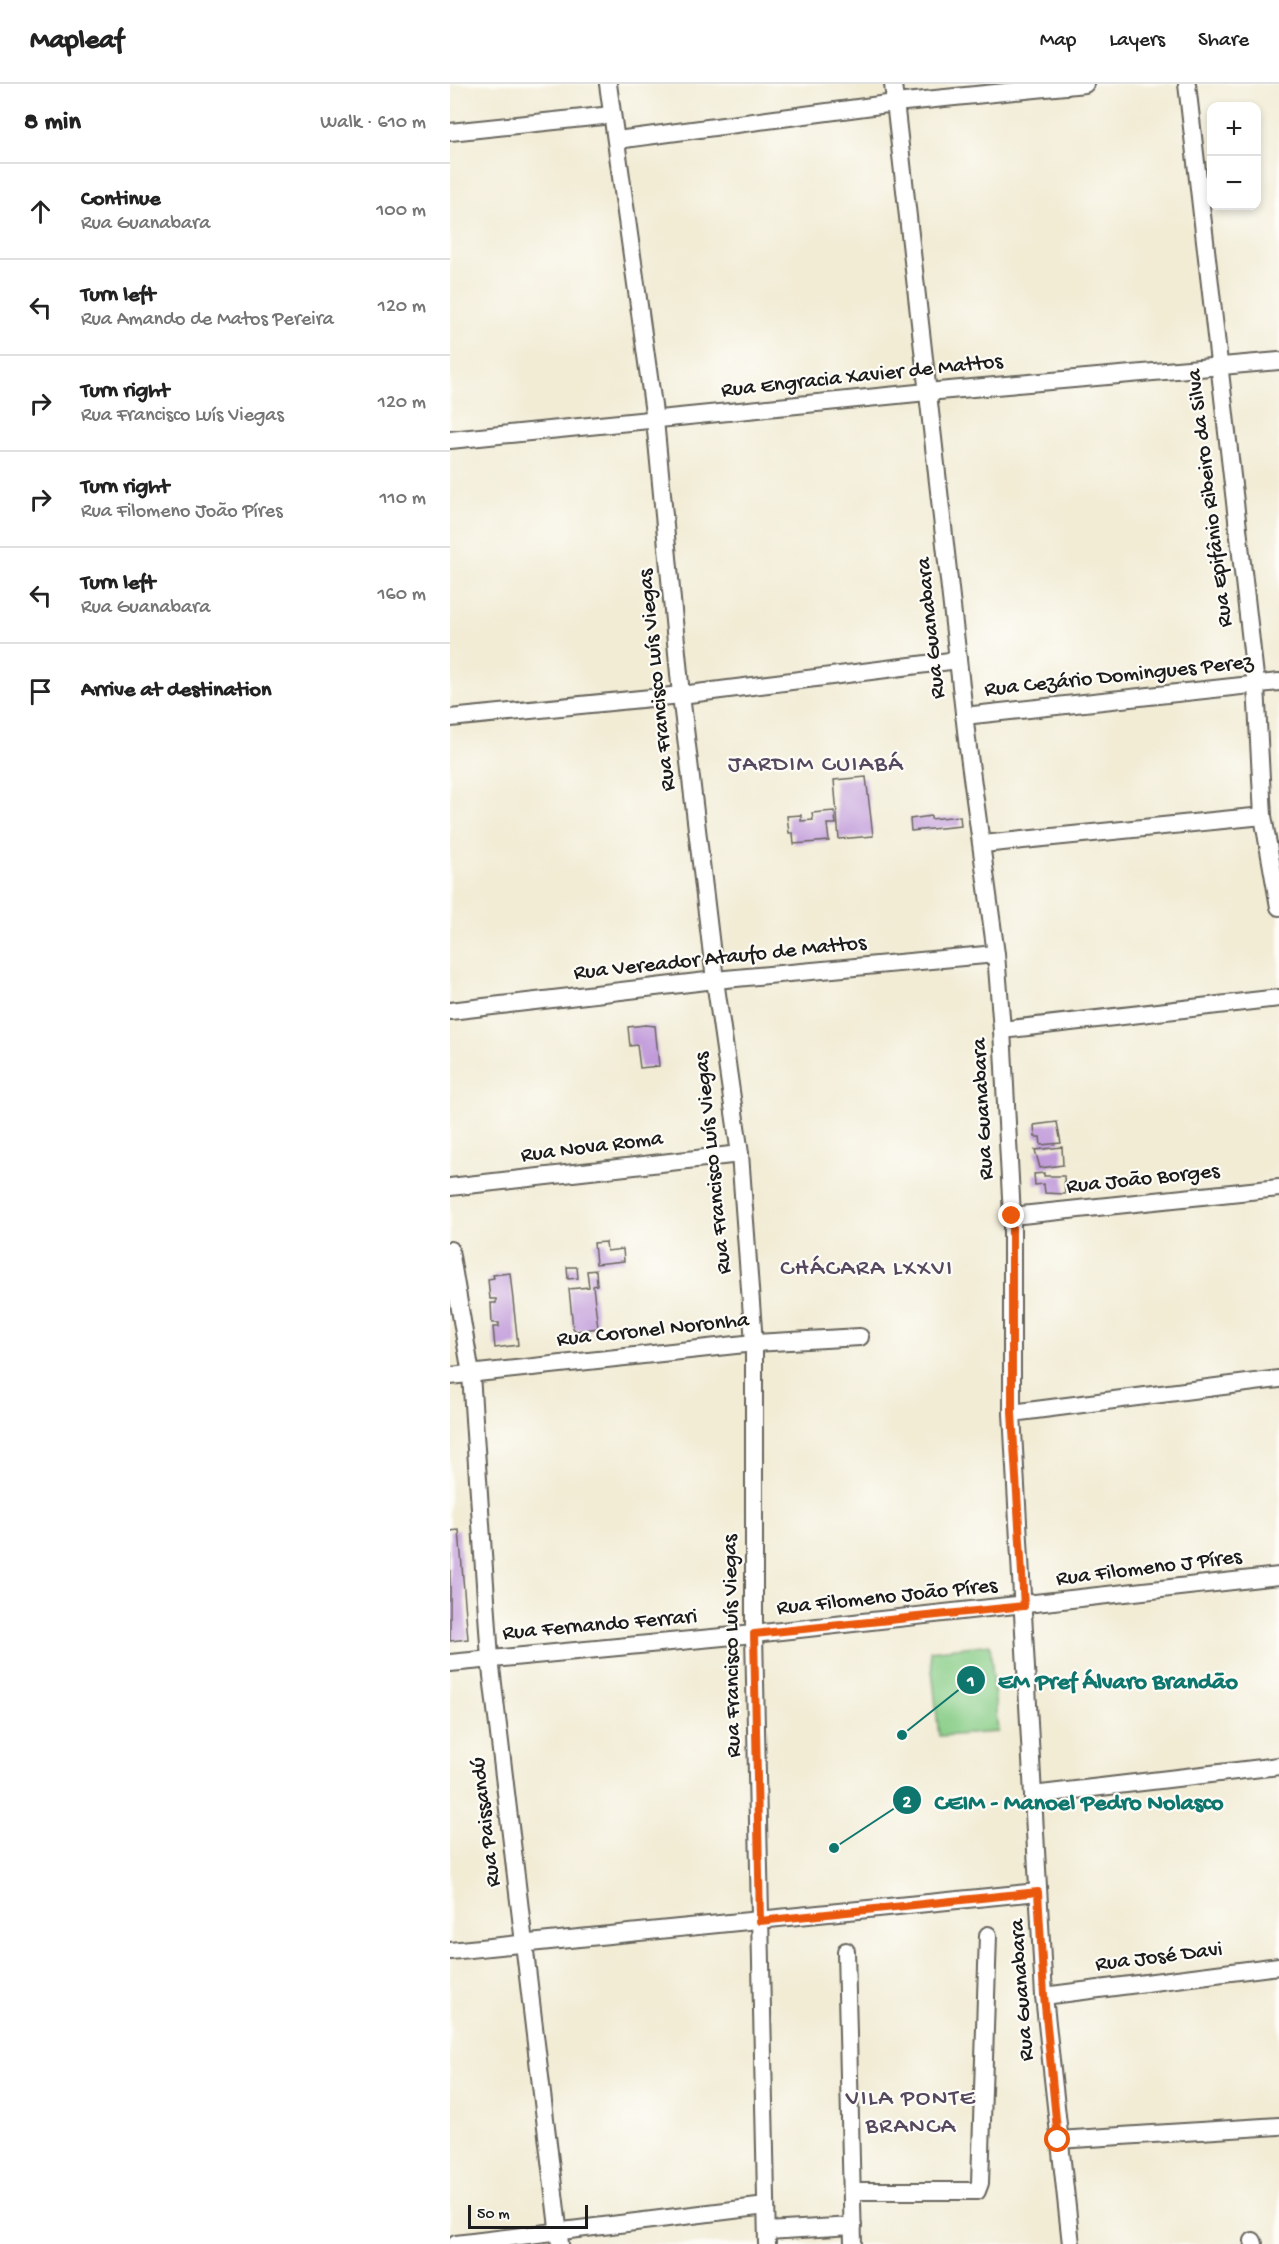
<!DOCTYPE html>
<html lang="en">
<head>
<meta charset="utf-8">
<style>
	body { margin:0; font-family:"Gochi Hand",sans-serif; background:#f2f2f2; color:#222 }
	.controls { position:absolute; right:18px; top:18px; display:grid; overflow:hidden; border-radius:12px; box-shadow:0 3px 9px #0003 }
	.controls button { width:54px; height:54px; display:grid; place-items:center; padding:0; border:0; border-bottom:2px solid #e0e0e0; background:#fff; color:#222; font:30px sans-serif }
	.scale { position:absolute; left:18px; bottom:15px; width:120px; box-sizing:border-box; padding-left:6px; border:3px solid #1c1c1c; border-top:0; font-size:16px; line-height:21px; white-space:nowrap; color:#1c1c1c; -webkit-text-stroke:4px #fdfcf7; paint-order:stroke }
	.stop { position:absolute; width:18px; height:18px; margin:-14px; border:4px solid #ea580c; border-radius:50%; background:#fff }
	.stop.end { background:#ea580c; border-color:#fff; box-shadow:0 2px 6px #0008 }
	.list { margin:0; padding:0; list-style:none }
	h2 { display:flex; justify-content:space-between; align-items:center; height:78px; margin:0; padding:0 24px; font-size:26px }
	h2 small { font-size:20px; font-weight:400; color:#767676 }
	.list li { display:grid; grid-template-columns:39px 1fr auto; gap:18px; align-items:center; box-sizing:border-box; height:96px; padding:0 24px; border-top:2px solid #e0e0e0 }
	.list b { display:block; font-size:22px; white-space:nowrap }
	.list p { margin:0; font-size:20px; white-space:nowrap; color:#767676 }
	.list em { font-size:20px; font-style:normal; color:#767676 }
	.icon { flex:none; width:33px; height:33px; fill:none; stroke:currentColor; stroke-width:2; stroke-linecap:round; stroke-linejoin:round }
	.map { position:relative; flex:none; width:829px; height:2160px; overflow:hidden }
	header { display:flex; align-items:center; gap:36px; box-sizing:border-box; height:84px; padding:0 30px; background:#fff; border-bottom:2px solid #e0e0e0 }
	header strong { font-size:28px }
	nav { display:flex; gap:33px; margin-inline-start:auto; font-size:21px }
	main { display:flex }
	aside { flex:1; background:#fff }
	.map>svg:first-child { display:block }
	.green { fill:#88cd87; stroke:#527452; stroke-width:1.5 }
	.building { fill:#c19bda }
	.lines { fill:none; stroke-linecap:round; stroke-linejoin:round }
	.minor-casing { stroke:#67655d; stroke-width:20 }
	.minor { stroke:#fff; stroke-width:16 }
	.route { stroke:#ea580c; stroke-width:8 }
	.labels { text-anchor:middle; dominant-baseline:central; stroke-width:4.5; stroke-linejoin:round; paint-order:stroke }
	.street-label { font-size:22px; fill:#1c1c1c; stroke:#fdfcf7 }
	.neighbourhood-label { font-size:24px; letter-spacing:1.5px; fill:#56485e; stroke:#fdfcf7 }
	.leader { fill:none; stroke:#0f766e; stroke-width:2 }
	.callout-dot { fill:#0f766e; stroke:#fdfcf7; stroke-width:2 }
	.mark-label { font-size:18px; text-anchor:middle; font-weight:bold; fill:#fff }
	.callout-label { font-size:24px; text-anchor:middle; font-weight:bold; fill:#0f766e; stroke:#fdfcf7; stroke-width:4.5; stroke-linejoin:round; paint-order:stroke }
</style>
</head>
<body>
<header>
<strong>Mapleaf</strong>
<nav><a>Map</a><a>Layers</a><a>Share</a></nav>
</header>
<main>
<aside>
<h2>8 min<small>Walk · 610 m</small></h2>
<ul class="list">
<li><svg class="icon" aria-label="ahead" viewBox="0 0 24 24"><path d="M12 20V5M6 11l6-6 6 6"/></svg><div><b>Continue</b><p>Rua Guanabara</p></div><em>100 m</em></li>
<li><svg class="icon" aria-label="left" viewBox="0 0 24 24"><path d="M17 20v-9H6M10 6l-5 5 5 5"/></svg><div><b>Turn left</b><p>Rua Amando de Matos Pereira</p></div><em>120 m</em></li>
<li><svg class="icon" aria-label="right" viewBox="0 0 24 24"><path d="M7 20v-9h11M14 6l5 5-5 5"/></svg><div><b>Turn right</b><p>Rua Francisco Luís Viegas</p></div><em>120 m</em></li>
<li><svg class="icon" aria-label="right" viewBox="0 0 24 24"><path d="M7 20v-9h11M14 6l5 5-5 5"/></svg><div><b>Turn right</b><p>Rua Filomeno João Píres</p></div><em>110 m</em></li>
<li><svg class="icon" aria-label="left" viewBox="0 0 24 24"><path d="M17 20v-9H6M10 6l-5 5 5 5"/></svg><div><b>Turn left</b><p>Rua Guanabara</p></div><em>160 m</em></li>
<li><svg class="icon" aria-label="arrive" viewBox="0 0 24 24"><path d="M6 21V4h12l-3 4 3 4H6"/></svg><div><b>Arrive at destination</b></div></li>
</ul>
</aside>
<div class="map">
<svg width="829" height="2160" viewBox="0 0 829 2160">
	<rect width="100%" height="100%" fill="#fdfcf7"/>
	<filter id="ink" filterUnits="userSpaceOnUse"><feTurbulence type="fractalNoise" baseFrequency=".0167" numOctaves="2"/><feDisplacementMap in="SourceGraphic" scale="12" xChannelSelector="R" yChannelSelector="G"/><feConvolveMatrix kernelMatrix="1 2 1 2 8 2 1 2 1" color-interpolation-filters="sRGB"/></filter>
	<filter id="wash" filterUnits="userSpaceOnUse"><feTurbulence type="fractalNoise" baseFrequency=".008" numOctaves="4" result="noise"/><feDisplacementMap in="SourceGraphic" scale="24" xChannelSelector="R" yChannelSelector="G"/><feGaussianBlur stdDeviation="1.35" result="paint"/><feColorMatrix in="noise" values="0 0 0 0 0 0 0 0 0 0 0 0 0 0 0 0 0 1.4 0 .05"/><feComposite in="paint" operator="in"/></filter>
	<g filter="url(#wash)">
		<rect width="100%" height="100%" fill="#f2ecd5"/>
		<path class="green" d="M 540,1560 L 548,1648 L 489,1652 L 480,1567 Z"/>
		<g id="blocks">
			<g class="building">
				<path d="M 416,693 L 423,752 L 389,755 L 384,696 Z"/>
				<path d="M 384,727 L 386,740 L 377,740 L 379,757 L 344,760 L 343,749 L 339,749 L 337,732 L 351,731 L 351,737 L 363,736 L 362,729 Z"/>
				<path d="M 481,732 L 481,735 L 510,732 L 511,742 L 461,747 L 460,735 Z"/>
				<path d="M 195,941 L 205,942 L 209,982 L 190,984 L 187,961 L 180,962 L 178,943 Z"/>
				<path d="M 607,1038 L 611,1059 L 591,1061 L 590,1053 L 585,1053 L 584,1041 Z"/>
				<path d="M 612,1063 L 613,1081 L 590,1084 L 585,1066 Z"/>
				<path d="M 594,1089 L 594,1092 L 614,1092 L 615,1110 L 595,1109 L 594,1100 L 585,1101 L 584,1090 Z"/>
				<path d="M 156,1158 L 157,1167 L 173,1165 L 174,1177 L 146,1180 L 144,1159 Z"/>
				<path d="M 117,1183 L 127,1183 L 128,1194 L 118,1195 Z"/>
				<path d="M 146,1186 L 147,1201 L 143,1202 L 148,1244 L 126,1247 L 123,1244 L 119,1205 L 139,1203 L 137,1187 Z"/>
				<path d="M 60,1189 L 68,1261 L 45,1264 L 43,1243 L 49,1243 L 49,1239 L 42,1239 L 41,1219 L 46,1219 L 46,1215 L 40,1215 L 38,1195 L 44,1194 L 43,1191 Z"/>
				<path d="M 9,1446 L 18,1555 L 0,1557 L 0,1447 Z"/>
			</g>
		</g>
	</g>
	<g filter="url(#ink)">
		<use href="#blocks" fill-opacity="0" stroke="#67655d" stroke-width="1.5"/>
		<g class="lines">
			<defs>
				<g id="minor">
					<path d="M 158,0 L 205,336 L 231,611 L 265,896 L 290,1070 L 304,1259 L 304,1550 L 317,2160"/>
					<path d="M 443,0 L 518,664 L 546,870 L 552,946 L 562,1132 L 562,1329 L 594,1912 L 621,2160"/>
					<path d="M 737,0 L 806,601 L 813,732 L 829,823"/>
					<path d="M 0,48 L 162,31"/>
					<path d="M 167,56 L 445,19 L 635,0"/>
					<path d="M 0,356 L 477,308 L 829,277"/>
					<path d="M 514,632 L 829,598"/>
					<path d="M 0,634 L 231,611 L 508,576"/>
					<path d="M 533,760 L 813,732"/>
					<path d="M 0,927 L 265,896 L 546,870"/>
					<path d="M 552,946 L 829,914"/>
					<path d="M 0,1103 L 290,1070"/>
					<path d="M 562,1132 L 829,1104"/>
					<path d="M 0,1166 L 21,1290 L 40,1575 L 110,2160"/>
					<path d="M 0,1292 L 304,1259 L 410,1253"/>
					<path d="M 562,1329 L 829,1295"/>
					<path d="M 0,1579 L 304,1550 L 829,1492"/>
					<path d="M 583,1711 L 829,1682"/>
					<path d="M 0,1867 L 588,1808"/>
					<path d="M 396,1867 L 403,2160"/>
					<path d="M 594,1912 L 829,1882"/>
					<path d="M 608,2056 L 829,2042"/>
					<path d="M 402,2107 L 527,2107 L 530,2099 L 538,1851"/>
					<path d="M 317,2147 L 403,2142"/>
					<path d="M 803,2157 L 804,2160"/>
					<path d="M 6,2160 L 316,2122"/>
				</g>
			</defs>
			<use href="#minor" class="minor-casing"/>
			<use href="#minor" class="minor"/>
		</g>
	</g>
	<g class="lines" filter="url(#ink)">
		<path class="route" d="M 562,1132 L 562,1329 L 574,1522 L 304,1550 L 310,1837 L 588,1808 L 594,1911 L 608,2056"/>
	</g>
	<g class="labels">
		<g class="street-label">
			<text transform="translate(412 293) rotate(-6)">Rua Engracia Xavier de Mattos</text>
			<text transform="translate(761 414) rotate(-97)">Rua Epifânio Ribeiro da Silva</text>
			<text transform="translate(482 544) rotate(-96)">Rua Guanabara</text>
			<text transform="translate(669 593) rotate(-6)">Rua Cezário Domingues Perez</text>
			<text transform="translate(208 596) rotate(-96)">Rua Francisco Luís Viegas</text>
			<text transform="translate(270 875) rotate(-6)">Rua Vereador Ataufo de Mattos</text>
			<text transform="translate(534 1025) rotate(-93)">Rua Guanabara</text>
			<text transform="translate(142 1064) rotate(-7)">Rua Nova Roma</text>
			<text transform="translate(264 1079) rotate(-96)">Rua Francisco Luís Viegas</text>
			<text transform="translate(693 1096) rotate(-6)">Rua João Borges</text>
			<text transform="translate(203 1247) rotate(-6)">Rua Coronel Noronha</text>
			<text transform="translate(699 1485) rotate(-7)">Rua Filomeno J Píres</text>
			<text transform="translate(437 1514) rotate(-6)">Rua Filomeno João Píres</text>
			<text transform="translate(150 1542) rotate(-5)">Rua Fernando Ferrari</text>
			<text transform="translate(283 1562) rotate(-91)">Rua Francisco Luís Viegas</text>
			<text transform="translate(37 1738) rotate(-97)">Rua Paissandú</text>
			<text transform="translate(709 1874) rotate(-7)">Rua José Davi</text>
			<text transform="translate(573 1906) rotate(-94)">Rua Guanabara</text>
		</g>
		<g class="neighbourhood-label">
			<text x="366" y="681">JARDIM CUIABÁ</text>
			<text x="417" y="1185">CHÁCARA LXXVI</text>
			<text x="461" y="2015">VILA PONTE<tspan x="461" dy="28">BRANCA</tspan></text>
		</g>
	</g>
	<path class="leader" d="M452 1651L521 1596M384 1764L457 1716"/>
	<g class="callout-dot">
		<circle cx="452" cy="1651" r="6"/>
		<circle cx="384" cy="1764" r="6"/>
		<circle cx="521" cy="1596" r="15"/>
		<circle cx="457" cy="1716" r="15"/>
	</g>
	<g class="mark-label">
		<text x="521" y="1602">1</text>
		<text x="457" y="1723">2</text>
	</g>
	<g class="callout-label">
		<text x="668" y="1604">EM Pref Álvaro Brandão</text>
		<text x="629" y="1725">CEIM - Manoel Pedro Nolasco</text>
	</g>
</svg>
<div class="controls">
<button>+</button>
<button>−</button>
</div>
<div class="scale">50 m</div>
<div class="stop" style="left:608px;top:2056px"></div>
<div class="stop end" style="left:562px;top:1132px"></div>
</div>
</main>
</body>
</html>
